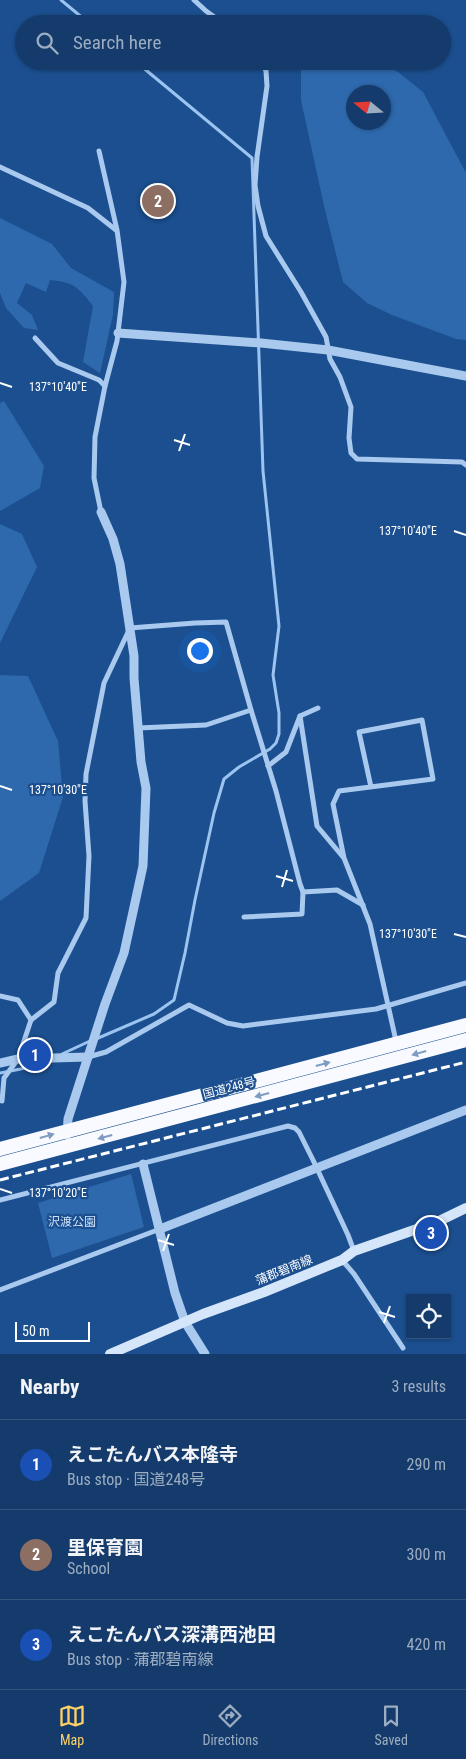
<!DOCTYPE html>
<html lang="en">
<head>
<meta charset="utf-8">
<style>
	body { margin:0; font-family:"Roboto Condensed","Noto Sans JP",sans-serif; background:#1d4271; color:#f1f3f6 }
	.controls { position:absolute; right:15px; bottom:15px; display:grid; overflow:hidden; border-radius:0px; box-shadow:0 1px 4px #0004 }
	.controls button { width:45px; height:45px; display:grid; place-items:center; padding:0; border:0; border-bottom:1px solid #33557e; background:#143b6b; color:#f1f3f6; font:25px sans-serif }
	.compass { position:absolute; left:346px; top:85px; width:45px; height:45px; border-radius:50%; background:#143b6b; box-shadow:0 1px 4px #0004; rotate:288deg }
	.scale { position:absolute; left:15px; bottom:12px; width:75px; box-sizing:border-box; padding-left:5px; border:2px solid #fff; border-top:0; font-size:14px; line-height:18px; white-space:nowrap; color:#fff; -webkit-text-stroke:4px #1b4f8f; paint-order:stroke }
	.you { position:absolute; left:199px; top:650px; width:18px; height:18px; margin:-12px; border:4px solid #fff; border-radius:50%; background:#1a73e8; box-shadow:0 0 0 8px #1a73e833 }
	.badge { display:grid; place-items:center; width:32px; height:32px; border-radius:50%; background:#ffd166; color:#fff; font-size:16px; font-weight:700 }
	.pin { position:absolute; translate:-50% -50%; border:2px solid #fff; box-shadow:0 1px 5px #0006 }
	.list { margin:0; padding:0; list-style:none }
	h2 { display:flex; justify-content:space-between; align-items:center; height:65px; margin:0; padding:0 20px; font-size:21px }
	h2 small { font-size:16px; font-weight:400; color:#9dadc1 }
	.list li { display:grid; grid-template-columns:32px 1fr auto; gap:15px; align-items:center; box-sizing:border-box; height:90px; padding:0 20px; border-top:1px solid #33557e }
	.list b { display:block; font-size:19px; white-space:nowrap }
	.list p { margin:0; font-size:16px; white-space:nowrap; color:#9dadc1 }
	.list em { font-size:16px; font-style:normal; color:#9dadc1 }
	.icon { flex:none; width:28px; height:28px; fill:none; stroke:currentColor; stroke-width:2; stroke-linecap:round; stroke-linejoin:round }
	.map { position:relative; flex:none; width:466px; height:1354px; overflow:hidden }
	.search { position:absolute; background:#143b6b; box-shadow:0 1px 4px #0004; left:15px; right:15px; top:15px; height:55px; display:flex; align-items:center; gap:12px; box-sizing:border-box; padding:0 18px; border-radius:28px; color:#9dadc1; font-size:19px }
	.sheet { height:335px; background:#143b6b }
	nav { display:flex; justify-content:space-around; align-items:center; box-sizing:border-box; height:70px; border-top:1px solid #33557e; background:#143b6b; font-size:14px; color:#9dadc1 }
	nav a { display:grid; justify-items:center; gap:2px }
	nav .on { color:#ffd166 }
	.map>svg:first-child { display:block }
	.green { fill:#2e69ad; fill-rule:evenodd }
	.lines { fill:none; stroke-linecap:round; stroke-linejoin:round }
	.stream { stroke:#9cc4f0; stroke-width:3 }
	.minor { stroke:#a9c9ee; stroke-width:5 }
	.tertiary { stroke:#a9c9ee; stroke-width:9 }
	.secondary { stroke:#d6e6fa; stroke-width:10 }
	.trunk { stroke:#f8faff; stroke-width:14 }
	.rail { stroke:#fff; stroke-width:3; stroke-dasharray:9 4; stroke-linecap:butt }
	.oneway { fill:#7e9cc1 }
	.ticks { fill:none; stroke:#fff; stroke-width:2 }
	.labels { text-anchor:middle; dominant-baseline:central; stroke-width:4.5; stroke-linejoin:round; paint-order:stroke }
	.street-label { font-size:12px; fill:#fff; stroke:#1b4f8f }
	.park-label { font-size:12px; fill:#cfe3fa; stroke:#1b4f8f }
	.ticks-label { font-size:12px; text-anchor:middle; fill:#fff; stroke:#1b4f8f; stroke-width:4.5; stroke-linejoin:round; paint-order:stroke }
</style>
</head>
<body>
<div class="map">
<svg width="466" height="1354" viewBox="0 0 466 1354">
	<rect width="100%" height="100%" fill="#1b4f8f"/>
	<g class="green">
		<path d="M 303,61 L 375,61 L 398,72 L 423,92 L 466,173 L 466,340 L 456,339 L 392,315 L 367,303 L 343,282 L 324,206 L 301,100 L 301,65 ZM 384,92 L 384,122 L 354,122 L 354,92 Z"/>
		<path d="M 0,218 L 52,244 L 71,268 L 114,292 L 113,315 L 100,373 L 83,362 L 93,306 C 79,288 74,282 50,280 L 46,292 L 26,283 L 17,303 L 32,315 L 38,330 L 24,328 L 6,308 L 0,293 Z"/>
		<path d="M 4,401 L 44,466 L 40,488 L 0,511 L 0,403 Z"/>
		<path d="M 0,524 L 22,534 L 37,567 L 0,643 Z"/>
		<path d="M 0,675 L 28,676 L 58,741 L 63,797 L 39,873 L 0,901 Z"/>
		<path d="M 131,1174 L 144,1227 L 52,1258 L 38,1203 Z"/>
	</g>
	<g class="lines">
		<g class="stream">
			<path d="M 61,0 L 90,24"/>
			<path d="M 96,1039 L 154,1014 L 174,1000 L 185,953 L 195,900 L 214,813 L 224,779 L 239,767 L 270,749 L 276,743 L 279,734 L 279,713 L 273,675 L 279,626 L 263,471 L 252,158 L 135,61"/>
			<path d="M 62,1054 L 90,1041"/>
			<path d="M 0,1073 L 36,1066 L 45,1062"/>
		</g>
		<g class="minor">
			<path d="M 194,0 L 206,11 L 224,24"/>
			<path d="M 262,61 L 266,71 L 267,86 L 257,157 L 255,185 L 258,206 L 266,236 L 301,292 L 326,337 L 330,359 L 340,377 L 351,407 L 349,438 L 351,453 L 357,459 L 462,462 L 466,465"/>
			<path d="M 99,151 L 117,230 L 124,282 L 117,341 L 105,386 L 95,437 L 94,478 L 101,512"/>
			<path d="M 0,167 L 88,208 L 116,230"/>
			<path d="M 35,338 L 58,363 L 99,380 L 105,386"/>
			<path d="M 300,716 L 317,826 L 343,857"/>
			<path d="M 138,728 L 206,725 L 251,710"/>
			<path d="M 268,766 L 286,752 L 300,716 L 318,708"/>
			<path d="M 371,787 L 359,732 L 422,720 L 433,779 L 339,791 L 333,804 L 344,858 L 370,924 L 396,1041"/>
			<path d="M 244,917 L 302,914 L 303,892"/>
			<path d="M 0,996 L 18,1000 L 31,1020"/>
			<path d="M 88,1057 L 106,1052 L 189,1005 L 227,1023 L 243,1026 L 376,1009 L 466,983"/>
			<path d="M 2,1101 L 4,1078 L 18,1059 L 31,1020 L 54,1002 L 58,973 L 86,918 L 89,856 L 85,801 L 86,774 L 104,683 L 130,628 L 195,623 L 226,622 L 251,710 L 276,791 L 300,884 L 303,892 L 337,890 L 363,905"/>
			<path d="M 0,1200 L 288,1126 L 295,1128 L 299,1132 L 313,1160 L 348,1235 L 354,1251"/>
			<path d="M 342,1260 L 354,1274 L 403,1348"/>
			<path d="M 0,1290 L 160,1229"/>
		</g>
		<g class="tertiary">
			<path d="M 118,333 L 261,343 L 328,350 L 466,376"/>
			<path d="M 0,1063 L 18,1059 L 88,1057"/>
			<path d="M 67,1135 L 68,1119 L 105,1004 L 124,953 L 143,866 L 146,788 L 141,762 L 134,678 L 134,656 L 120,564 L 113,539 L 101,512"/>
			<path d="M 143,1164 L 175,1293 L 185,1322 L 205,1354"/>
			<path d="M 160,1229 L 466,1110"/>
		</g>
		<path class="secondary" d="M 110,1354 L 203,1314 L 264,1292 L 342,1260 L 354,1251 L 437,1222 L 466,1208"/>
		<g class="trunk">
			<path d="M 0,1149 L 466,1025"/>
			<path d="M 0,1164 L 466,1040"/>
		</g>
		<path class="rail" d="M 0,1180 L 466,1062"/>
	</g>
	<defs><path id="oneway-solid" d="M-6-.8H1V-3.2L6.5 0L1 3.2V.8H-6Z" transform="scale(1.25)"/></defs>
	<g class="oneway">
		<use href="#oneway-solid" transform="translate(419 1053) rotate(164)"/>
		<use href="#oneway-solid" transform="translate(323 1064) rotate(-15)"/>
		<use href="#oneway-solid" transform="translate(262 1095) rotate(165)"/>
		<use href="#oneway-solid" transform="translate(47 1136) rotate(-16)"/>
		<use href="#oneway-solid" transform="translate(105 1137) rotate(165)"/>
	</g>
	<path class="ticks" d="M 0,383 L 12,387M 174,440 L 190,445M 179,451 L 185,434M 454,531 L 466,535M 0,786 L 12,790M 276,876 L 293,881M 282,887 L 287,870M 454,934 L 466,937M 0,1189 L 12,1193M 158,1240 L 174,1245M 163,1251 L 169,1234M 379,1312 L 395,1317M 384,1323 L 390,1306"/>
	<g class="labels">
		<g class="street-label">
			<text transform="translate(229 1088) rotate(-15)">国道248号</text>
			<text transform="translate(284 1270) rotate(-22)">蒲郡碧南線</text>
		</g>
		<g class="park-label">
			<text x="72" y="1222">沢渡公園</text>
		</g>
	</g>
	<g class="ticks-label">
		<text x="58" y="391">137°10'40"E</text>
		<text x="408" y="535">137°10'40"E</text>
		<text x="58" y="794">137°10'30"E</text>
		<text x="408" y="938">137°10'30"E</text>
		<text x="58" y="1197">137°10'20"E</text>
	</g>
</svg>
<div class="controls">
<button><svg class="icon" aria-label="locate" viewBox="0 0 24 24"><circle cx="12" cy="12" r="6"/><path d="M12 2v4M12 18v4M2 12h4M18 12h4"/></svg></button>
</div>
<svg class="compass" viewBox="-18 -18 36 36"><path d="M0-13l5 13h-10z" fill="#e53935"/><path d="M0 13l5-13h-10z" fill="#9dadc1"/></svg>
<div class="scale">50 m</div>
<div class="you"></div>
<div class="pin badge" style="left:35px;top:1055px;background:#1a4fb4">1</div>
<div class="pin badge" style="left:158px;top:201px;background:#8d6e63">2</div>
<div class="pin badge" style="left:431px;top:1233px;background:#1a4fb4">3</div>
<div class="search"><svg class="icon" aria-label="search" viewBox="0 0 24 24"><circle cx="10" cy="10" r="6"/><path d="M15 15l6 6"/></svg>Search here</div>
</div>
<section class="sheet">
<h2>Nearby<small>3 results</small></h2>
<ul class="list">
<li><span class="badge" style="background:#1a4fb4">1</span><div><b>えこたんバス本隆寺</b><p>Bus stop · 国道248号</p></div><em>290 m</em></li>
<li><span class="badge" style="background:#8d6e63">2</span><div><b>里保育園</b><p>School</p></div><em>300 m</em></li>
<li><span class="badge" style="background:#1a4fb4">3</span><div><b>えこたんバス深溝西池田</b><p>Bus stop · 蒲郡碧南線</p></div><em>420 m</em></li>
</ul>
</section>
<nav>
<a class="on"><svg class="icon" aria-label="map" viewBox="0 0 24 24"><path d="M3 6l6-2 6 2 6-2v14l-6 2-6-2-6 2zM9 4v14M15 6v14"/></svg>Map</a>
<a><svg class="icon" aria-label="directions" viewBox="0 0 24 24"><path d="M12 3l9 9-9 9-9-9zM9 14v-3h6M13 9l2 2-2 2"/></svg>Directions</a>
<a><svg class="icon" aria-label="saved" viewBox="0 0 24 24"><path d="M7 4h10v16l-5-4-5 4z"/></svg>Saved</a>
</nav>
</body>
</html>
